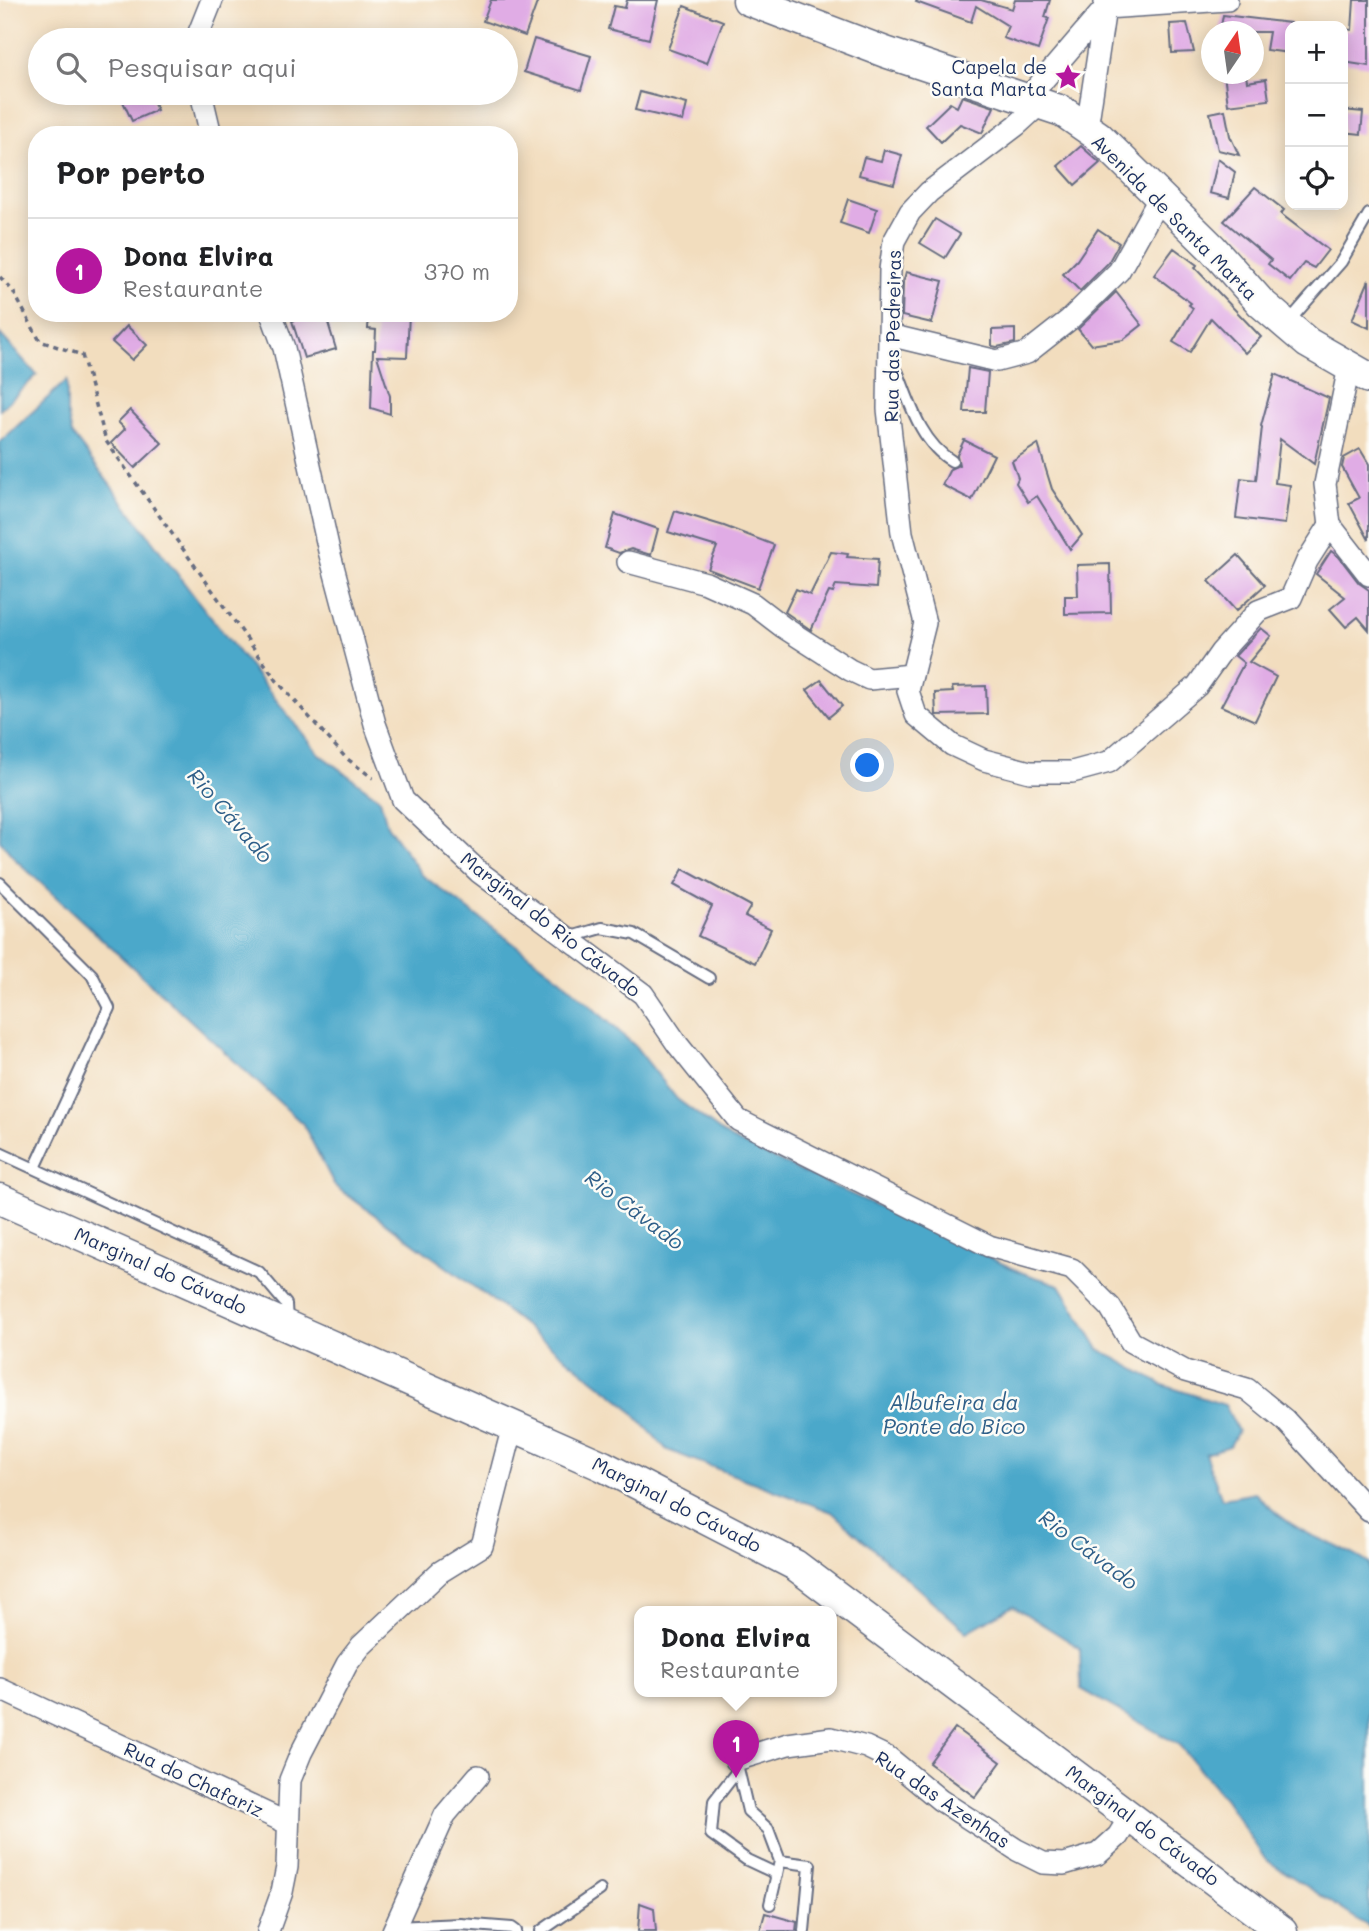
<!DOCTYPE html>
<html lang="pt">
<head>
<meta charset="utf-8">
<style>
	body { margin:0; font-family:Mali,sans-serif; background:#f2f2f2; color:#202124 }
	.controls { position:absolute; right:21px; top:21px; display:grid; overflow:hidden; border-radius:14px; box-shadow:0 4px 18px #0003 }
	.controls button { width:63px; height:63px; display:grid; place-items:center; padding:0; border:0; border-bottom:2px solid #e0e0e0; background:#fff; color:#202124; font:35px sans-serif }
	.compass { position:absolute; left:1201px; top:21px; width:63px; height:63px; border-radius:50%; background:#fff; box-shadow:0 4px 18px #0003; rotate:13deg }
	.you { position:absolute; left:868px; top:766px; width:24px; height:24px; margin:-18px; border:5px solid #fff; border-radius:50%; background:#1a73e8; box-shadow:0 0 0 10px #1a73e833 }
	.badge { display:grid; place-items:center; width:46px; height:46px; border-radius:50%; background:#b5179e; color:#fff; font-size:23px; font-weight:700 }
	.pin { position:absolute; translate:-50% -58px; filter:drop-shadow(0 2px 4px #0008) }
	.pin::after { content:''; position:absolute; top:37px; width:24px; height:21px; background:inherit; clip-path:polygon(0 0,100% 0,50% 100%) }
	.popup { position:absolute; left:634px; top:1606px; width:203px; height:91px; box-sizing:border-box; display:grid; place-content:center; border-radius:14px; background:#fff; filter:drop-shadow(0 2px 5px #0005); font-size:23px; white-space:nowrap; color:#757577 }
	.popup b { font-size:26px; color:#202124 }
	.popup::after { content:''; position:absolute; left:50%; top:100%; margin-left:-14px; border:14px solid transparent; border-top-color:#fff }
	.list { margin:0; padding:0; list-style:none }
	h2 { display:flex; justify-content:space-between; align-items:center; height:91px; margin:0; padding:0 28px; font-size:30px }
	h2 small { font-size:23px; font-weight:400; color:#757577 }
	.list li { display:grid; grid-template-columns:46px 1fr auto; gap:21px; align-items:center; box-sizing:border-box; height:105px; padding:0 28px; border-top:2px solid #e0e0e0 }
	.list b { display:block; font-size:26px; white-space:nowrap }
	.list p { margin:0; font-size:23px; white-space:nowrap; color:#757577 }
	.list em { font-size:23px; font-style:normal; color:#757577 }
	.icon { flex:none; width:38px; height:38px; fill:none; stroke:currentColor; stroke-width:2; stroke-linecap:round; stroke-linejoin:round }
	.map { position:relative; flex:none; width:1369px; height:1931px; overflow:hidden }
	.search { position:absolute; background:#fff; box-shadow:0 4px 18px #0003; left:28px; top:28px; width:490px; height:77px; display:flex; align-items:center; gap:18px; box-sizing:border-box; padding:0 24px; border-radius:38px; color:#757577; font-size:26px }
	.panel { position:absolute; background:#fff; box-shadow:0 4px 18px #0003; left:28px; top:126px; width:490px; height:196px; border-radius:28px }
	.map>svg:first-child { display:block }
	.water { fill:#4ca8ca; stroke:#346c94; stroke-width:2 }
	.building { fill:#e0ace5 }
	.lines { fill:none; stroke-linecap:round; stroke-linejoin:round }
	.lane-casing { stroke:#666c80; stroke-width:14 }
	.street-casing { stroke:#666c80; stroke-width:24 }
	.secondary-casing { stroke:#666c80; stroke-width:33 }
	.path { stroke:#666c80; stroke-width:3.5; stroke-dasharray:5 5; stroke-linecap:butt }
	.lane { stroke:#fff; stroke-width:10 }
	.street { stroke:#fff; stroke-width:21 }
	.secondary { stroke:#fff; stroke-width:30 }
	.labels { text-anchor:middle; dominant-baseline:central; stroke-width:5; stroke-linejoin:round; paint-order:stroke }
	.poi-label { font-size:19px; fill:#1b2f5e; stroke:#fdfcf7; text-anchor:end }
	.street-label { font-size:19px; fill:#1b2f5e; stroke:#fdfcf7 }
	.water-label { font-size:21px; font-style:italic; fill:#2f5f89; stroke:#fdfcf7 }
</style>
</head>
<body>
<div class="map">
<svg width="1369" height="1931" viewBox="0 0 1369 1931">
	<rect width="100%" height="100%" fill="#fdfcf7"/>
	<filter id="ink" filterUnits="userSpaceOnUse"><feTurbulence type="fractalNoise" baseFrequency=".0143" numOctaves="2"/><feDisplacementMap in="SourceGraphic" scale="14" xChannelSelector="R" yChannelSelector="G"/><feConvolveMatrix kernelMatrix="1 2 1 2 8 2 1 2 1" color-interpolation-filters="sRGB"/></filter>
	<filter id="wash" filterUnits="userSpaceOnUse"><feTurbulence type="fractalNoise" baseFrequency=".00686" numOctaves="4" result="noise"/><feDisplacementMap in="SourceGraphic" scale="28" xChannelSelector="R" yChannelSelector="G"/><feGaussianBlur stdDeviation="1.57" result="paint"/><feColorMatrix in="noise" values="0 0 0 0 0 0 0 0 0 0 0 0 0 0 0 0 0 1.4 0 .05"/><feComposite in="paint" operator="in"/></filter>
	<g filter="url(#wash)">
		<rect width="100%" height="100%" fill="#f2ddbe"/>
		<g class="water">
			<path d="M 0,334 L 37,375 L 0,410 Z"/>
			<path d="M 67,380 L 67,412 L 72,434 L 197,600 L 319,754 L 380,799 L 387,825 L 422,875 L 561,979 L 635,1046 L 677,1099 L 731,1139 L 1023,1273 L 1060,1285 L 1099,1349 L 1163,1385 L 1225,1405 L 1238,1431 L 1230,1446 L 1205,1454 L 1222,1499 L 1255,1493 C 1270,1508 1284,1521 1303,1531 C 1325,1543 1349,1549 1369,1564 L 1369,1927 L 1265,1859 L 1224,1798 L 1179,1745 L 1081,1689 L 1080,1648 L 1013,1606 L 967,1632 L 832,1512 L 667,1450 L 624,1403 L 492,1300 L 335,1186 L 303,1124 L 16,860 L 0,841 L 0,442 Z"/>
		</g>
		<g id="blocks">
			<g class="building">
				<path d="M 491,0 L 538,0 L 525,36 L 483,21 Z"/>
				<path d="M 627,0 L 658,0 L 649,39 L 608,29 L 614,6 L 625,8 Z"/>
				<path d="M 917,0 L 981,0 L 1012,9 L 1015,0 L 1050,0 L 1045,17 L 1049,18 L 1038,50 L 1003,38 L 1008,26 L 976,6 L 971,22 L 916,2 Z"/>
				<path d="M 1354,0 L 1369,0 L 1369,66 L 1343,62 L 1343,29 L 1352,30 Z"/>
				<path d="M 684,6 L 723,21 L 707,63 L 668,49 Z"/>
				<path d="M 1223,15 L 1290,23 L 1290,53 L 1266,50 L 1269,32 L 1220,32 Z"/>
				<path d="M 1187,23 L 1194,52 L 1172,53 L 1170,24 Z"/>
				<path d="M 534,39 L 591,56 L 581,90 L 524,72 Z"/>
				<path d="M 1224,74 L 1246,74 L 1247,82 L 1266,79 L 1269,100 L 1228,105 Z"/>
				<path d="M 640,92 L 687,104 L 683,121 L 635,110 Z"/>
				<path d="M 119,93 L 149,93 L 157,110 L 132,121 Z"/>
				<path d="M 962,96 L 994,107 L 982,133 L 960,124 L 941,142 L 926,126 L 950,103 L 957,107 Z"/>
				<path d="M 1225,110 L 1230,136 L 1239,155 L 1218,150 L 1210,113 Z"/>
				<path d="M 1343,110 L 1363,112 L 1361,134 L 1343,132 Z"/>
				<path d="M 1081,146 L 1100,163 L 1075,185 L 1058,166 Z"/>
				<path d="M 884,150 L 902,155 L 894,184 L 859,175 L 864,157 L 881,161 Z"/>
				<path d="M 1218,159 L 1235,172 L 1229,198 L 1210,193 Z"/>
				<path d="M 1255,187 L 1284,210 L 1281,214 L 1328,250 L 1314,268 L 1304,263 L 1290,281 L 1268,264 L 1271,260 L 1224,221 Z"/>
				<path d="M 848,199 L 877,209 L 869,233 L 840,223 Z"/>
				<path d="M 935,219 L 960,234 L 945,258 L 920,243 Z"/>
				<path d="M 1098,229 L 1119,243 L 1108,263 L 1080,291 L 1063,274 L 1077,260 Z"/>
				<path d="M 1174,248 L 1197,265 L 1195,268 L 1261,337 L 1245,353 L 1211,318 L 1190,352 L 1173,342 L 1193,308 L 1189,305 L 1191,303 L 1154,275 Z"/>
				<path d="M 906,272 L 943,281 L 932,323 L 902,316 L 903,283 Z"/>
				<path d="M 1369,280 L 1369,328 L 1352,320 Z"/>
				<path d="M 1116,292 L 1142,325 L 1123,340 L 1091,345 L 1078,329 Z"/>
				<path d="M 317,313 L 325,313 L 336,349 L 304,358 L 292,321 Z"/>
				<path d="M 369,313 L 409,313 L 407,357 L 377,356 L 390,396 L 390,414 L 371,408 L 373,350 L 375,350 L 376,330 L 368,329 Z"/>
				<path d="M 127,326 L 147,345 L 132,360 L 112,342 Z"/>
				<path d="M 1015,329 L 1015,343 L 997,347 L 992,346 L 992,330 Z"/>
				<path d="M 968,368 L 988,372 L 985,412 L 964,412 Z"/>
				<path d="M 1275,374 L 1329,398 L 1314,464 L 1280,439 L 1275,483 L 1290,485 L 1285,524 L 1236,518 L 1241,478 L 1256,480 L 1262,427 L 1261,426 Z"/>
				<path d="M 130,410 L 162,443 L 135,468 L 111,443 L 125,429 L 118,422 Z"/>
				<path d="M 964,440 L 994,455 L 972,500 L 942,485 L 950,469 L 959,465 L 957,455 Z"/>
				<path d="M 1038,444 L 1052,489 L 1082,535 L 1070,549 L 1037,496 L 1028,502 L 1016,483 L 1018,478 L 1012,461 Z"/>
				<path d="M 1360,449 L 1369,464 L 1369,540 L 1349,503 L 1359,498 L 1342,467 L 1344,458 Z"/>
				<path d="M 675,511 L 724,526 L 774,545 L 758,588 L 708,569 L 717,547 L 668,532 Z"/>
				<path d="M 615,514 L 658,529 L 651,555 L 631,549 L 619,553 L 605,548 Z"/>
				<path d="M 1331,551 L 1339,557 L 1359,583 L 1369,590 L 1369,630 L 1358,617 L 1346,627 L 1330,609 L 1345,597 L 1316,574 Z"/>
				<path d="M 831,552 L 848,554 L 847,557 L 878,559 L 876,588 L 836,585 L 833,593 L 829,592 L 811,630 L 785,612 L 796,589 L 810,595 Z"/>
				<path d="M 1238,555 L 1265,585 L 1236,611 L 1209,581 Z"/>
				<path d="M 1110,564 L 1111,613 L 1065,614 L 1065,596 L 1078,596 L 1077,565 Z"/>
				<path d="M 1261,628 L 1271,636 L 1249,662 L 1276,677 L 1255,721 L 1221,706 L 1244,663 L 1235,656 Z"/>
				<path d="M 821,680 L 842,706 L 829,717 L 807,690 Z"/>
				<path d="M 986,686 L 987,714 L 936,715 L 935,693 L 953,692 L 952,687 Z"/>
				<path d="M 683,869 L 751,906 L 745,916 L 771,929 L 755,963 L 698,936 L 712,906 L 674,885 Z"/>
				<path d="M 955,1728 L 1001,1762 L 975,1797 L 929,1763 Z"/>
				<path d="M 640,1903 L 654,1908 L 656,1931 L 638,1931 Z"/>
				<path d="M 765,1913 L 797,1922 L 796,1931 L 760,1931 Z"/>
			</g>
		</g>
	</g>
	<g filter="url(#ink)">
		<use href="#blocks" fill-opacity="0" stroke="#666c80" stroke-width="2"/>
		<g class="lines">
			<defs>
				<g id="lane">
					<path d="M 1286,322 L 1291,319 L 1341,262 L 1369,214"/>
					<path d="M 888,374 L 898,373 C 910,404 922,444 952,461"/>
					<path d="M 0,883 L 92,975 L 109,1008 L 35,1168"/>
					<path d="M 568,938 L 602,928 L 634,934 L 709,978"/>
					<path d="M 0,1153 L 259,1272 L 286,1304 L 287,1323"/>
					<path d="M 736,1760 L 748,1811 L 768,1829 L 780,1861 L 810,1865 L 804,1931"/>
					<path d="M 738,1770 L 714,1801 L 711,1834 L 747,1860 L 777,1874 L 780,1861"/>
					<path d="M 770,1904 L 777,1874"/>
					<path d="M 395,1927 L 461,1924 L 512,1928 L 516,1931"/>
					<path d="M 541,1931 L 600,1890"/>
				</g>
				<g id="street">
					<path d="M 1105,0 L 1105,8 L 1227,0"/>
					<path d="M 196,40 L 212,0"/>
					<path d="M 201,93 L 211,135"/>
					<path d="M 1027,99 L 1105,8 L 1087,128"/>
					<path d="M 1040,104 L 1017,125 L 929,192 L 910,212 L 894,241 L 890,270 L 888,409 L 902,533 L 925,623 L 908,691 L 916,715 L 952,745 L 984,760 L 1030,772 L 1072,772 L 1109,762 L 1197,686 L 1221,652 L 1258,611 L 1291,598 L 1307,561 L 1330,525"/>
					<path d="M 271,313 L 284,348 L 329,551 L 375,724 L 403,800 L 479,872 L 643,994 L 678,1045 L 738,1120 L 989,1246 L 1072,1269 L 1110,1307 L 1131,1342 L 1185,1371 L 1247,1389 L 1285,1420 L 1369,1511"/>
					<path d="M 889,335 L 997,361 L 1027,353 L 1069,320 L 1119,271 L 1160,197"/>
					<path d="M 1349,367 L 1325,484 L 1330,525 L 1369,575"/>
					<path d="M 628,562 L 706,583 L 753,604 L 783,627 L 850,670 L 869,679 L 912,675"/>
					<path d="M 0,1689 L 287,1823"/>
					<path d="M 736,1760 L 788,1744 L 831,1738 L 866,1747 L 889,1758 L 940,1800 L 1017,1850 L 1043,1863 L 1064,1864 L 1098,1854 L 1118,1836 L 1131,1815"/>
					<path d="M 268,1931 L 282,1892 L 287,1867 L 290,1780 L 301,1753 L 347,1664 L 361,1646 L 440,1572 L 482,1546 L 513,1426"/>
					<path d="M 393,1931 L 445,1815 L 478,1776"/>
				</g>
				<g id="secondary">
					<path d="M 748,0 L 885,52 L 1062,111 L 1098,136 L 1212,248 L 1261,303 L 1308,343 L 1369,378"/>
					<path d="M 0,1199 L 603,1466 L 795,1565 L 1282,1931"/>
				</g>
			</defs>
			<use href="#lane" class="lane-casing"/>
			<use href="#street" class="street-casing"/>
			<use href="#secondary" class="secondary-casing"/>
			<path class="path" d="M 0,277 L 13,291 L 40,341 L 82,355 L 106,441 L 277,681 L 346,758 L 373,778"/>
			<use href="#lane" class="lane"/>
			<use href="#street" class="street"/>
			<use href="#secondary" class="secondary"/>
		</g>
	</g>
	<defs>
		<symbol id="sight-bare" viewBox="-9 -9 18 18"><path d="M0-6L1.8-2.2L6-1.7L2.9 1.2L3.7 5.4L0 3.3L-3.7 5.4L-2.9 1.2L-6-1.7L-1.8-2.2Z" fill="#b5179e" stroke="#fdfcf7" stroke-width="2.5" paint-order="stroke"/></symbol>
	</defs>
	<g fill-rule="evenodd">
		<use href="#sight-bare" x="1049" y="58" width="38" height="38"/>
	</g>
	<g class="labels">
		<g class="poi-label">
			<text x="1047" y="66">Capela de<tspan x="1047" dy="22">Santa Marta</tspan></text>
		</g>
		<g class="street-label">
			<text transform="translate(1175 217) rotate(45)">Avenida de Santa Marta</text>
			<text transform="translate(892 336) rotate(-89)">Rua das Pedreiras</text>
			<text transform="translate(551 924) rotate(38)">Marginal do Rio Cávado</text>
			<text transform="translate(161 1270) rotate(24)">Marginal do Cávado</text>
			<text transform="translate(677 1504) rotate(27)">Marginal do Cávado</text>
			<text transform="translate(194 1779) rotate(25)">Rua do Chafariz</text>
			<text transform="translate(943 1799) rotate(34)">Rua das Azenhas</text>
			<text transform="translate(1143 1825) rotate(37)">Marginal do Cávado</text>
		</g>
		<g class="water-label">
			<text transform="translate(231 815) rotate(49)">Rio Cávado</text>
			<text transform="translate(635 1209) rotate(37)">Rio Cávado</text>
			<text x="954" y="1401">Albufeira da<tspan x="954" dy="24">Ponte do Bico</tspan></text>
			<text transform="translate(1089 1549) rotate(37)">Rio Cávado</text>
		</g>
	</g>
</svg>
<div class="controls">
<button>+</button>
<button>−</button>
<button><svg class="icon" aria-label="locate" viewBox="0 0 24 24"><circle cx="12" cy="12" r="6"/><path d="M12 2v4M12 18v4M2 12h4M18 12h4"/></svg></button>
</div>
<svg class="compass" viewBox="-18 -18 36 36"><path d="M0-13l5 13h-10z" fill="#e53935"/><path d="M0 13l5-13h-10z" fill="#757577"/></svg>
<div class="you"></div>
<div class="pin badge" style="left:736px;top:1778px">1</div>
<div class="popup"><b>Dona Elvira</b>Restaurante</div>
<div class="search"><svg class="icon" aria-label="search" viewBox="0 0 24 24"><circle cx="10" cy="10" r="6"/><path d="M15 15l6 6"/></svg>Pesquisar aqui</div>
<section class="panel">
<h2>Por perto<small></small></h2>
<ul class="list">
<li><span class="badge">1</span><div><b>Dona Elvira</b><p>Restaurante</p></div><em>370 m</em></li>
</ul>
</section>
</div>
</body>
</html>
